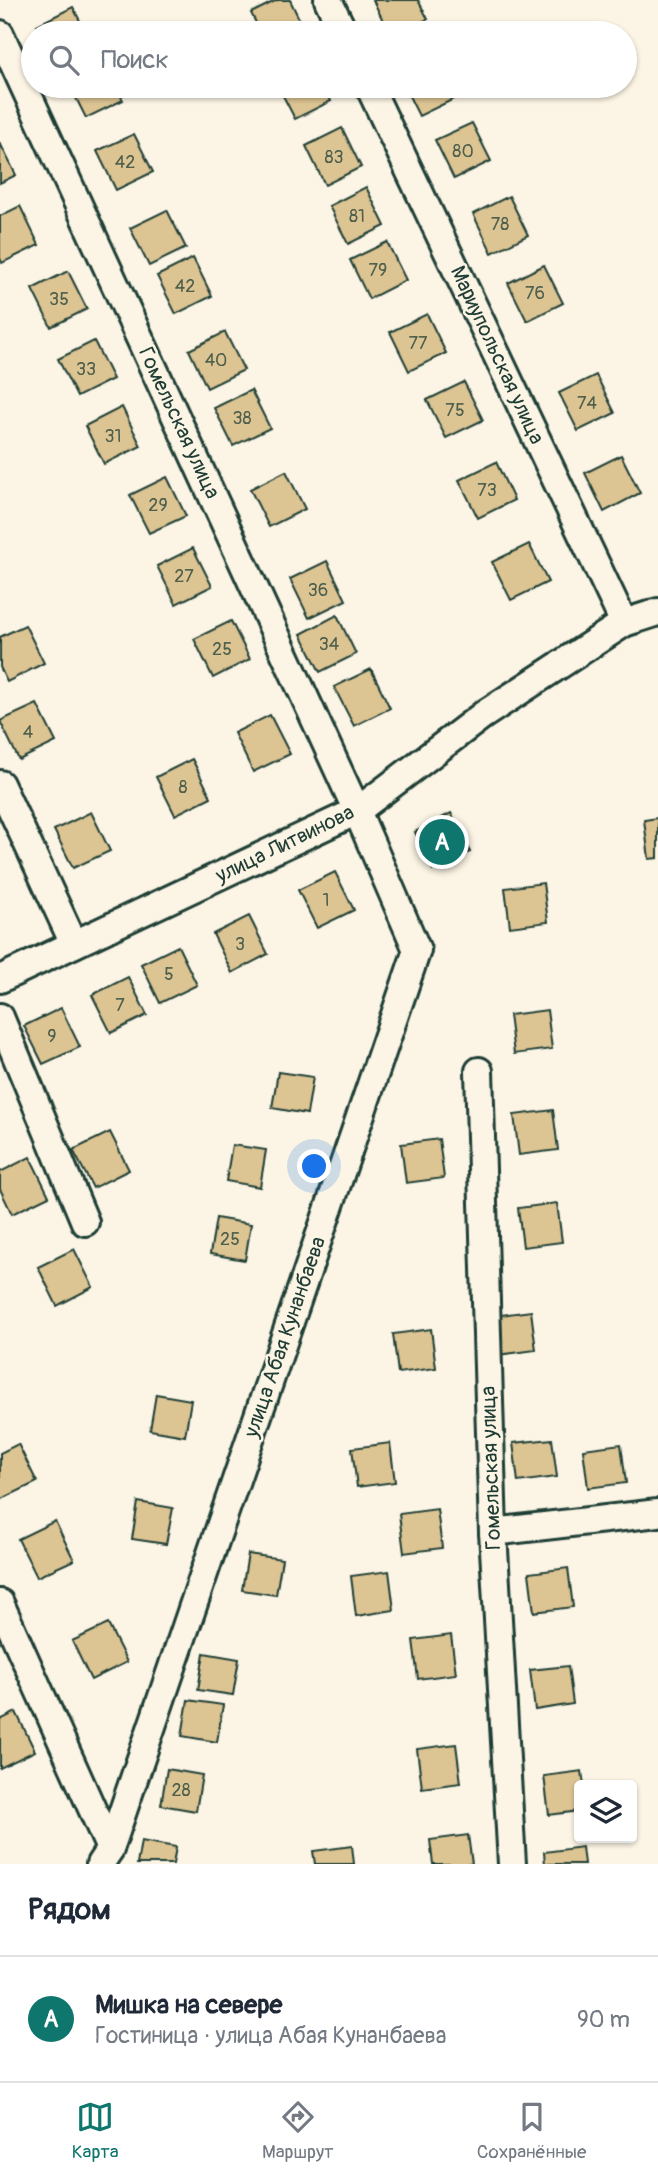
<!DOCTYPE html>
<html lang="ru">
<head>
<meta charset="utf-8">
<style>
	body { margin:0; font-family:Pangolin,sans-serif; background:#f2f2f3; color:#1f2937 }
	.controls { position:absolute; right:21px; bottom:21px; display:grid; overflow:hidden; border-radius:7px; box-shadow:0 2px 5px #0004 }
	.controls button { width:63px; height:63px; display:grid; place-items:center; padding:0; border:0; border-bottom:2px solid #e0e1e3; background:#fff; color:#1f2937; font:35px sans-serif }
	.you { position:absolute; left:315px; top:1167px; width:24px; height:24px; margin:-18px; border:5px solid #fff; border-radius:50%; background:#1a73e8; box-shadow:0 0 0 10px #1a73e833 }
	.badge { display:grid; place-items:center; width:46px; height:46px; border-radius:50%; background:#0f766e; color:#fff; font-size:23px; font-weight:700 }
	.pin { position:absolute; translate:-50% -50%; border:4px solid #fff; box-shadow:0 2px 7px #0006 }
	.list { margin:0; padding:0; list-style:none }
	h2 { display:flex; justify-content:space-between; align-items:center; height:91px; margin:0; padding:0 28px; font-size:30px }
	h2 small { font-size:23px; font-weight:400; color:#747a83 }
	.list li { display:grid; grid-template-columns:46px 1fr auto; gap:21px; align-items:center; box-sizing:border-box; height:126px; padding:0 28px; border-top:2px solid #e0e1e3 }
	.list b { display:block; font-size:26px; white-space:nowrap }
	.list p { margin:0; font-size:23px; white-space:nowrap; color:#747a83 }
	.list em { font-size:23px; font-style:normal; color:#747a83 }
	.icon { flex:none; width:38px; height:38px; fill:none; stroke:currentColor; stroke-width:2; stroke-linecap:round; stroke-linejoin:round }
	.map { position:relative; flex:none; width:658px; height:1864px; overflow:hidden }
	.search { position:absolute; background:#fff; box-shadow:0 2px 5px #0004; left:21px; right:21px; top:21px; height:77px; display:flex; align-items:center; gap:18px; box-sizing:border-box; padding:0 24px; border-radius:38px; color:#747a83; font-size:26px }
	.sheet { height:217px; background:#fff }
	nav { display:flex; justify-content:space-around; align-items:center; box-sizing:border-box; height:98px; border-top:2px solid #e0e1e3; background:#fff; font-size:19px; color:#747a83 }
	nav a { display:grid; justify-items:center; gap:4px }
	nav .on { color:#0f766e }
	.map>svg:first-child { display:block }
	.building { fill:#ddc493; stroke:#1f3d34; stroke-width:2 }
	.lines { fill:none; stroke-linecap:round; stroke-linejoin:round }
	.minor-casing { stroke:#1f3d34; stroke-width:32 }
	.minor { stroke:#fcf5e5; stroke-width:26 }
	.labels { text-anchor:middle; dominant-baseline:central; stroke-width:5; stroke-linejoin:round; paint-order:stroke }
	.number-label { font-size:18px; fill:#4e5f4c }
	.street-label { font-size:21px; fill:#1f3d34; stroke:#fcf5e5 }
</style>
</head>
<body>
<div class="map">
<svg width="658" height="1864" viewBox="0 0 658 1864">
	<rect width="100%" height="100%" fill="#fcf5e5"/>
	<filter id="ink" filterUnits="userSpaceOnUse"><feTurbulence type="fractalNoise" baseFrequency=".0143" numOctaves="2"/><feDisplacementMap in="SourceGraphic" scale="14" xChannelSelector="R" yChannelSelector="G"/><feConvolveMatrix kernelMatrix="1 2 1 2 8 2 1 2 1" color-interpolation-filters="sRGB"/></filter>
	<g filter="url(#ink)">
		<g class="building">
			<path d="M 277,0 L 290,0 L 306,33 L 261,33 L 251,13 Z"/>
			<path d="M 373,0 L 418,0 L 428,19 L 400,33 L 389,33 Z"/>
			<path d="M 73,7 L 86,33 L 41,33 L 37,25 Z"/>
			<path d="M 70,86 L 115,86 L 123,100 L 86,118 Z"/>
			<path d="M 278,86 L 324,86 L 331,101 L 295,119 Z"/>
			<path d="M 404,86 L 450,86 L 456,98 L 419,116 Z"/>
			<path d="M 472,123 L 491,161 L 454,179 L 435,140 Z"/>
			<path d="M 342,128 L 361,167 L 325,185 L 306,146 Z"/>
			<path d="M 134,134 L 153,172 L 116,190 L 97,151 Z"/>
			<path d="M 0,143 L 16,175 L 0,183 Z"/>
			<path d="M 366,187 L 385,226 L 348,244 L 329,206 Z"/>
			<path d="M 509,196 L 528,235 L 492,253 L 473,214 Z"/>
			<path d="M 20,206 L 39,245 L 2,263 L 0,258 L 0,216 Z"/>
			<path d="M 167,210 L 186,248 L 149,266 L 130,228 Z"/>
			<path d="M 387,242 L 406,280 L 369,299 L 350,260 Z"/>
			<path d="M 193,258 L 212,296 L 176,314 L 157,276 Z"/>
			<path d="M 544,265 L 563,303 L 527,321 L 508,283 Z"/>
			<path d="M 68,271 L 87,309 L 51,327 L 32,289 Z"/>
			<path d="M 427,314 L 446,353 L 409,371 L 390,332 Z"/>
			<path d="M 225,332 L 244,370 L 207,388 L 189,350 Z"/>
			<path d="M 94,341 L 113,379 L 77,397 L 58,359 Z"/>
			<path d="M 596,375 L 615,413 L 578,431 L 559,393 Z"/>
			<path d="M 464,382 L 483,420 L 446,438 L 427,400 Z"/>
			<path d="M 251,390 L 270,428 L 233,446 L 214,408 Z"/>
			<path d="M 122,407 L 141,446 L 104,464 L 85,426 Z"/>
			<path d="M 621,455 L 640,493 L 604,512 L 585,473 Z"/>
			<path d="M 496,462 L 514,500 L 478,518 L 459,480 Z"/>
			<path d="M 286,471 L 305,509 L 269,527 L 250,489 Z"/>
			<path d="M 167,477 L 186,516 L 149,533 L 130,495 Z"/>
			<path d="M 529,544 L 548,582 L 511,600 L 492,562 Z"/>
			<path d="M 193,548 L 212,586 L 176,604 L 157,566 Z"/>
			<path d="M 327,561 L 346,600 L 309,618 L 290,579 Z"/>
			<path d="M 337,615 L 356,654 L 320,672 L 301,634 Z"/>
			<path d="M 231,621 L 250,659 L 213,678 L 194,639 Z"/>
			<path d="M 25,625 L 44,663 L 7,682 L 0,667 L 0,637 Z"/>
			<path d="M 371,669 L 390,708 L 354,726 L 334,687 Z"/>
			<path d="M 37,704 L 56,742 L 19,760 L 0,721 Z"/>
			<path d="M 270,715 L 290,754 L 253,772 L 234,733 Z"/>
			<path d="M 192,759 L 211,797 L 175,815 L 156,777 Z"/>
			<path d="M 91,812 L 110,851 L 73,868 L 54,830 Z"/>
			<path d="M 451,813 L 470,852 L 433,870 L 415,832 Z"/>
			<path d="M 658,818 L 658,858 L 649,859 L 644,820 Z"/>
			<path d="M 335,872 L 354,910 L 317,928 L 298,890 Z"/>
			<path d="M 543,883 L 548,922 L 510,927 L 505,888 Z"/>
			<path d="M 249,916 L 268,954 L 232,973 L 213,934 Z"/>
			<path d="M 178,946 L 197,985 L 160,1003 L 141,964 Z"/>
			<path d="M 128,977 L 147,1015 L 111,1033 L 92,995 Z"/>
			<path d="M 61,1008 L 80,1047 L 43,1064 L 24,1026 Z"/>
			<path d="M 547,1010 L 552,1049 L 514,1054 L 509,1015 Z"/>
			<path d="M 278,1072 L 313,1077 L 307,1114 L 272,1108 Z"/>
			<path d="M 553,1110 L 558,1150 L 519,1155 L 514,1115 Z"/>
			<path d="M 110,1132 L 129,1170 L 93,1188 L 73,1150 Z"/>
			<path d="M 439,1139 L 444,1178 L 406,1183 L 401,1144 Z"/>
			<path d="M 232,1145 L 266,1150 L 260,1187 L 226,1181 Z"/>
			<path d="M 30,1157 L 49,1196 L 12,1214 L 0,1189 L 0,1172 Z"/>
			<path d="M 557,1203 L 562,1242 L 523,1247 L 518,1208 Z"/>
			<path d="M 216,1218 L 251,1224 L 245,1260 L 210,1254 Z"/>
			<path d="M 74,1249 L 93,1287 L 57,1306 L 38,1267 Z"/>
			<path d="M 531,1311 L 536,1350 L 498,1355 L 493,1316 Z"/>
			<path d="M 431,1329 L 436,1368 L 398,1373 L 393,1334 Z"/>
			<path d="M 156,1394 L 191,1400 L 185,1436 L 150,1430 Z"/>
			<path d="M 552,1439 L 557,1477 L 518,1482 L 513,1443 Z"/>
			<path d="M 390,1443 L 395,1482 L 357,1487 L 352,1448 Z"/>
			<path d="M 18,1444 L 37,1482 L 0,1500 L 0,1453 Z"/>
			<path d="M 621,1444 L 626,1483 L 588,1488 L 583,1449 Z"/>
			<path d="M 138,1502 L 173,1508 L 166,1544 L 132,1539 Z"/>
			<path d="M 437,1509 L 442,1548 L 404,1553 L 399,1514 Z"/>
			<path d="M 55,1521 L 74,1560 L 37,1577 L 18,1539 Z"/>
			<path d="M 248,1554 L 282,1559 L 276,1595 L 242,1590 Z"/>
			<path d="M 568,1568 L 573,1607 L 534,1612 L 529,1573 Z"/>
			<path d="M 389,1571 L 394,1610 L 356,1616 L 351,1576 Z"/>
			<path d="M 108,1624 L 127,1662 L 91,1680 L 72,1641 Z"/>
			<path d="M 451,1635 L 456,1674 L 418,1679 L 413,1640 Z"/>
			<path d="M 204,1653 L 239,1659 L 233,1695 L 198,1690 Z"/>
			<path d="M 568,1666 L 573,1704 L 535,1710 L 530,1670 Z"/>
			<path d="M 188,1700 L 223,1705 L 217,1742 L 182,1736 Z"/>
			<path d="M 16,1712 L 35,1751 L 0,1768 L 0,1720 Z"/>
			<path d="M 456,1744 L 461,1783 L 422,1788 L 417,1749 Z"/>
			<path d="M 167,1769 L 202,1775 L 196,1811 L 161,1805 Z"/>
			<path d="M 582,1771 L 584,1785 L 579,1785 L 579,1811 L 549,1815 L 544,1776 Z"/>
			<path d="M 468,1835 L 472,1864 L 433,1864 L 430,1840 Z"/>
			<path d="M 141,1841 L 176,1847 L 173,1864 L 137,1864 Z"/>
			<path d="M 352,1846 L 354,1864 L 315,1864 L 313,1851 Z"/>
			<path d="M 582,1847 L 584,1864 L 545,1864 L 544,1852 Z"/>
		</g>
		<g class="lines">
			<defs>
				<g id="minor">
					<path d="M 328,0 L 344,33"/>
					<path d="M 0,34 L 357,811 L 417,950 L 110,1849 L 100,1864"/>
					<path d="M 369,86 L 624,623"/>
					<path d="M 0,784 L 74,944"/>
					<path d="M 0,979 L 357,811 L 483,715 L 624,623 L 658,612"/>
					<path d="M 0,1017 L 85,1222"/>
					<path d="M 479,1071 L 493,1532 L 512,1864"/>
					<path d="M 493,1532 L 658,1513"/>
					<path d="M 0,1603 L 110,1849"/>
				</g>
			</defs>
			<use href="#minor" class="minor-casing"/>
			<use href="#minor" class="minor"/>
		</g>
	</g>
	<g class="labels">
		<g class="number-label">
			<text x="463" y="151">80</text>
			<text x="334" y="157">83</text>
			<text x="125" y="162">42</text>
			<text x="357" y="216">81</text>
			<text x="500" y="224">78</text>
			<text x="378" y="270">79</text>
			<text x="185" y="286">42</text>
			<text x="535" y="293">76</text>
			<text x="59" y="299">35</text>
			<text x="418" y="343">77</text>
			<text x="216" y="360">40</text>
			<text x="86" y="369">33</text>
			<text x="587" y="403">74</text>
			<text x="455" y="410">75</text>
			<text x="242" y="418">38</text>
			<text x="113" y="436">31</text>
			<text x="487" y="490">73</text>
			<text x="158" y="505">29</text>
			<text x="184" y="576">27</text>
			<text x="318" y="590">36</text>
			<text x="329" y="644">34</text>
			<text x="222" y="649">25</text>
			<text x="28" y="732">4</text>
			<text x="183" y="787">8</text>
			<text x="326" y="900">1</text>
			<text x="240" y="944">3</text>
			<text x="169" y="974">5</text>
			<text x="120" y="1005">7</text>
			<text x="52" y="1036">9</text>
			<text x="230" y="1239">25</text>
			<text x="181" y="1790">28</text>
		</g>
		<g class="street-label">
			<text transform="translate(497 355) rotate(65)">Мариупольская улица</text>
			<text transform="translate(179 423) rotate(65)">Гомельская улица</text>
			<text transform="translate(285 844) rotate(-26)">улица Литвинова</text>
			<text transform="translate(285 1337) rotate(-71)">улица Абая Кунанбаева</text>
			<text transform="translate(491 1468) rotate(-92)">Гомельская улица</text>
		</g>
	</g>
</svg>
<div class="controls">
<button><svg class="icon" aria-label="layers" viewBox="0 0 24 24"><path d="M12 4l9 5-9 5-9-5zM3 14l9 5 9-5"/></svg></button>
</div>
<div class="you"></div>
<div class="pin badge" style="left:442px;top:842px">A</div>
<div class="search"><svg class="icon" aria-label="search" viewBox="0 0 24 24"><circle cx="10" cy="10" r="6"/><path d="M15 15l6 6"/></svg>Поиск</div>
</div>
<section class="sheet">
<h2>Рядом<small></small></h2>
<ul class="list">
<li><span class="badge">A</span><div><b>Мишка на севере</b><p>Гостиница · улица Абая Кунанбаева</p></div><em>90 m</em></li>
</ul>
</section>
<nav>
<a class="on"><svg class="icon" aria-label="map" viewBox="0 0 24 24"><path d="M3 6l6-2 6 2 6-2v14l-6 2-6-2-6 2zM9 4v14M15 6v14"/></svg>Карта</a>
<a><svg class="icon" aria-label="directions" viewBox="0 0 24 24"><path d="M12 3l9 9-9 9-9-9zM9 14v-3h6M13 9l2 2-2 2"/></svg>Маршрут</a>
<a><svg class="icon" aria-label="saved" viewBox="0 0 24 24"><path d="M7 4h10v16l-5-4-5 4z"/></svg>Сохранённые</a>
</nav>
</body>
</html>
